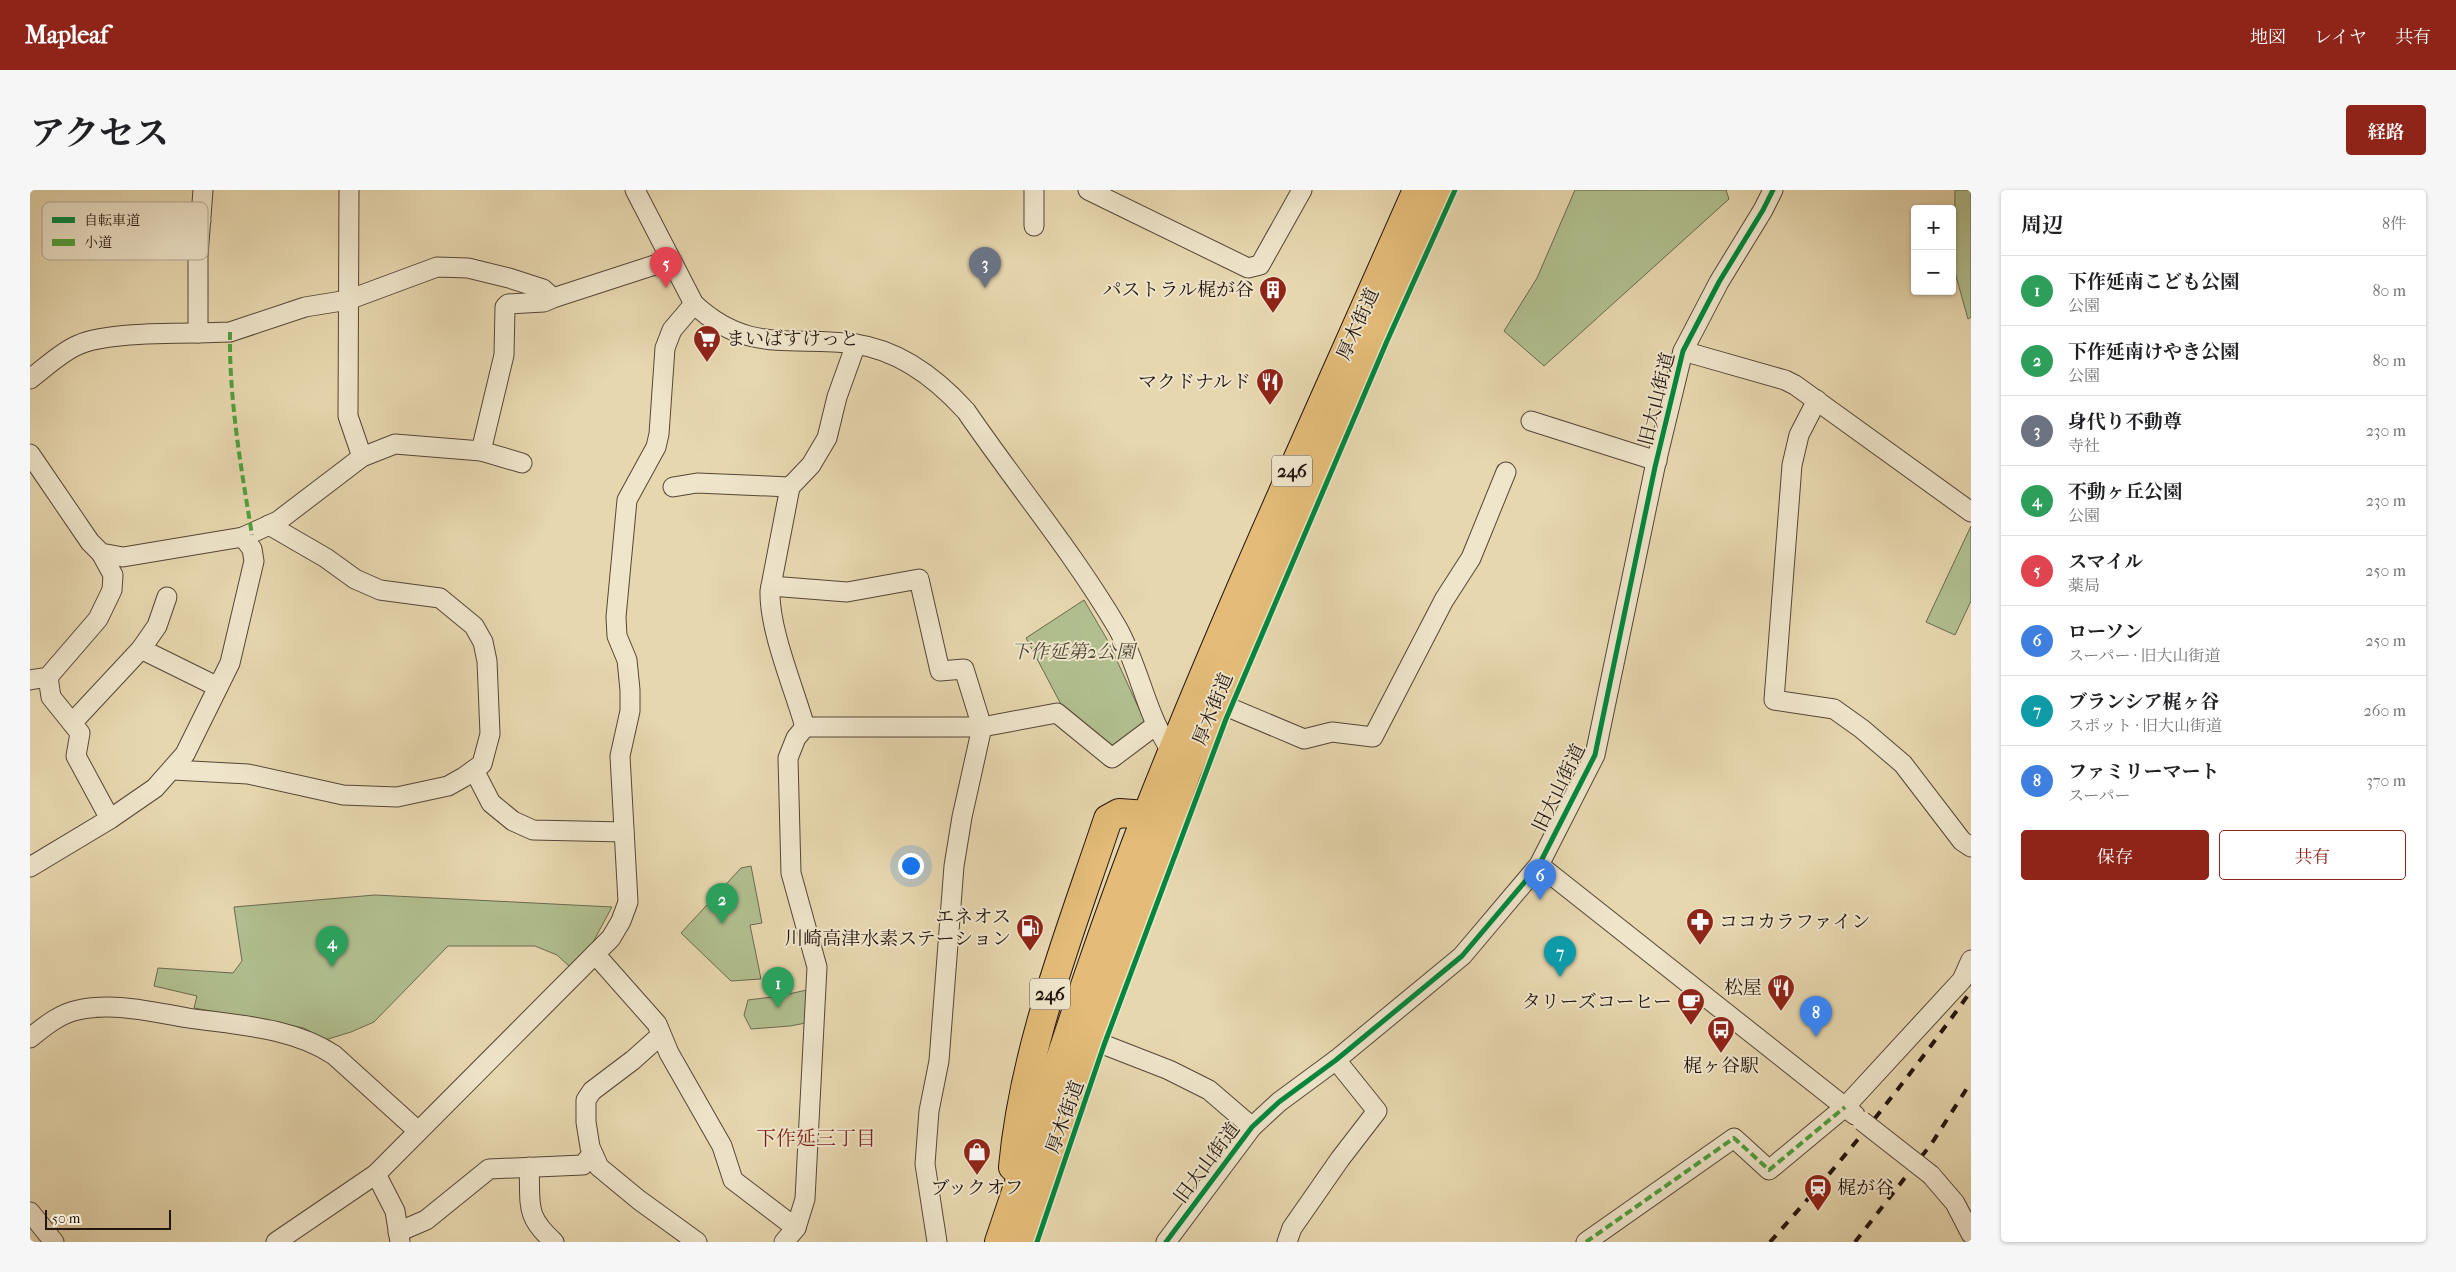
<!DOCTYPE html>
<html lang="ja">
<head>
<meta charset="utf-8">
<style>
	body { margin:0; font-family:"IM FELL French Canon","Noto Serif JP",serif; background:#f6f6f6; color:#202124 }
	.controls { position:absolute; right:15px; top:15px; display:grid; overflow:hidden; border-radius:5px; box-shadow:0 1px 4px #0004 }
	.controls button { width:45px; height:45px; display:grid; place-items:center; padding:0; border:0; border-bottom:1px solid #e0e0e0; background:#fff; color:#202124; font:25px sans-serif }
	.scale { position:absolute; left:15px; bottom:12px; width:126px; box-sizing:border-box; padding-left:5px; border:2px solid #23150e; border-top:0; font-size:14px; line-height:18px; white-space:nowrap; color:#23150e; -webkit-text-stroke:4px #efe5cb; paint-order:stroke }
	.you { position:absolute; left:880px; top:675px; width:18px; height:18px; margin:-12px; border:4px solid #fff; border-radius:50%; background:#1a73e8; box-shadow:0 0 0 8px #1a73e833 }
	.badge { display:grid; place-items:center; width:32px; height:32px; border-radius:50%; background:#8f2418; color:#fff; font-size:16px; font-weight:700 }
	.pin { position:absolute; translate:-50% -41px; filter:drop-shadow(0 1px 2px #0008) }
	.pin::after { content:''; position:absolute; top:26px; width:18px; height:15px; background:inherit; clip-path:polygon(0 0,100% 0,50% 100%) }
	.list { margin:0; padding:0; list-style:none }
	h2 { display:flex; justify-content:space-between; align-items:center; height:65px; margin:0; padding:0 20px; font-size:21px }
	h2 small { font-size:16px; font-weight:400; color:#757577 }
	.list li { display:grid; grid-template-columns:32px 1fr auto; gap:15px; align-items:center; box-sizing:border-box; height:70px; padding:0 20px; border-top:1px solid #e0e0e0 }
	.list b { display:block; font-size:19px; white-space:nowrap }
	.list p { margin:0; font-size:16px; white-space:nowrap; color:#757577 }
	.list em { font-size:16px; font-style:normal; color:#757577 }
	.actions { display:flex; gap:10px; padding:15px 20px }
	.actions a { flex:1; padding:11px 0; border:1px solid #8f2418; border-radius:5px; text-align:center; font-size:18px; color:#8f2418 }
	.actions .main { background:#8f2418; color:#fff }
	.map { position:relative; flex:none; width:1941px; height:1052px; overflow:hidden; border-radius:5px }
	header { display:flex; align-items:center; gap:30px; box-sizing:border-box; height:70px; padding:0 25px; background:#8f2418; color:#fff }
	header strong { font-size:24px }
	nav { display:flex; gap:28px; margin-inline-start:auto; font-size:18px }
	.intro { display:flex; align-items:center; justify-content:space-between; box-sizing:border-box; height:120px; padding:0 30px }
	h1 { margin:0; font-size:35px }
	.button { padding:12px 22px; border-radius:5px; background:#8f2418; color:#fff; font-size:18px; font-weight:700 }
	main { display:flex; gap:30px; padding:0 30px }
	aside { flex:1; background:#fff; border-radius:5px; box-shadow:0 1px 4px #0004 }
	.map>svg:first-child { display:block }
	.green { fill:#b1bf8f; stroke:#6a6a4e }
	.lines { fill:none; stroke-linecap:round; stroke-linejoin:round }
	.minor-casing { stroke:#544636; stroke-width:21 }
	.highway-casing { stroke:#23150e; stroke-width:30 }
	.minor { stroke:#efe5cb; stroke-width:19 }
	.highway { stroke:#e4bc78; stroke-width:28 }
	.rail { stroke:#23150e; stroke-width:4; stroke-dasharray:9 9; stroke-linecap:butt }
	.minor-bridge-casing { stroke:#544636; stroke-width:21; stroke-linecap:butt }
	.minor-bridge { stroke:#efe5cb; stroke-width:19 }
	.quiet { stroke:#50a03e; stroke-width:4; stroke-dasharray:8 4; stroke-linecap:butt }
	.cycleway-casing { stroke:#efe5cb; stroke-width:8 }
	.cycleway { stroke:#00873e; stroke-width:5 }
	.labels { text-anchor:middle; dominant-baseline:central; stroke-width:4; stroke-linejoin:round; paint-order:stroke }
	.shield { fill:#efe5cb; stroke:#605347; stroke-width:1 }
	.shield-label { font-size:18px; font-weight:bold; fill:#23150e }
	.poi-label { font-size:19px; fill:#23150e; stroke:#efe5cb; text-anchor:end }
	.street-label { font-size:19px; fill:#23150e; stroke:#efe5cb }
	.park-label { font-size:19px; font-style:italic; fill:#4e4835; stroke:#efe5cb }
	.neighbourhood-label { font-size:20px; fill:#7a1f14; stroke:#efe5cb }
	.key { fill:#efe5cb; stroke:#b2a792; stroke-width:1 }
	.key-label { font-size:14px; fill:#23150e }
</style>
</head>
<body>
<header>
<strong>Mapleaf</strong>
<nav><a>地図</a><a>レイヤ</a><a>共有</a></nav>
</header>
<div class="intro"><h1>アクセス</h1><a class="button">経路</a></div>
<main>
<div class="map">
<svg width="1941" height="1052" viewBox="0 0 1941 1052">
	<rect width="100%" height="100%" fill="#e7d7af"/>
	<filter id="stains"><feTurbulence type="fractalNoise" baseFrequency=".004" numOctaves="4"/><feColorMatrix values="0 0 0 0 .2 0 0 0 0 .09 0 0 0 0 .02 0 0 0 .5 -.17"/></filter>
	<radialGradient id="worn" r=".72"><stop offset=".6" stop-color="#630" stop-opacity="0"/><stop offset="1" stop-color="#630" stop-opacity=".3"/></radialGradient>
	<g class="green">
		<path d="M 1545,0 L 1696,0 L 1699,9 L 1514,176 L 1474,141 L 1507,88 Z"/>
		<path d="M 1925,0 L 1941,0 L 1941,127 L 1938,129 L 1924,79 Z"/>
		<path d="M 1941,336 L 1941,411 L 1925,445 L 1896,432 Z"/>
		<path d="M 1054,410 L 1078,451 L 1115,532 L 1084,556 L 1076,557 L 1034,520 L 996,448 Z"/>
		<path d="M 721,676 L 732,733 L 720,735 L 731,789 L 701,791 L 651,743 L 711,678 Z"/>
		<path d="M 345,705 L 582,717 L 562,754 L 539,776 L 527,765 L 505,756 L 418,756 L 344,832 L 321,842 L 295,850 L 274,838 L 164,818 L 167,806 L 124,796 L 128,778 L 203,783 L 212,771 L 204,717 Z"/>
		<path d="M 781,799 L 781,832 L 760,836 L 721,839 L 714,825 L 718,810 L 750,806 Z"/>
	</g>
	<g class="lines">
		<defs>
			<g id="minor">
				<path d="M 173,0 L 168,66 L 168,143 L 200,142 L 275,117 L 318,110 L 407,77 L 438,78 L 479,88 L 513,99 L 523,108 L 640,70"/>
				<path d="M 319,0 L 318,226 L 332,267"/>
				<path d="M 605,0 L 664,114 C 717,164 761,146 825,154 C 869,160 907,189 936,221 C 986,294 1042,361 1087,437 C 1111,479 1116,531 1147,568"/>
				<path d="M 1058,0 L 1218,78 L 1230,75 L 1272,0"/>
				<path d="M 24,25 L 171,31"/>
				<path d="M 1004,36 L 1004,0"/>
				<path d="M 1653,161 L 1755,190 L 1765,195 L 1941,322"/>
				<path d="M 0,189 C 15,178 31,162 48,155 C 73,143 139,143 168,143"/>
				<path d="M 1787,210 L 1769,245 L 1762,275 L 1744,510 L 1804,519 L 1832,539 L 1873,574 L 1932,651 L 1941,657"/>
				<path d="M 1501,231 L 1627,271"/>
				<path d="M 451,261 L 492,273"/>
				<path d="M 0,264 L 60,352 L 71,363 L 93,367 L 213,347 L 248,331 L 332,267 L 365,254 L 451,261 L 474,165 L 475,117 L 478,114 L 514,112 L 523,108"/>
				<path d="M 643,297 L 667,293 L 760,297"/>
				<path d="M 741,396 L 817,402 L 889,389 L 910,481 L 934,479 L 952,537 L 932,627 L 924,676 L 909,871 L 899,921 L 895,974 L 907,1052"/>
				<path d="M 111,459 L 188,497"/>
				<path d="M 18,487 L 21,507 L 50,543 L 46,566 L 80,629"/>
				<path d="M 0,490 L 18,487 L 68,429 L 82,400 L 83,385 L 71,363"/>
				<path d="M 1186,512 L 1274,549 L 1302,542 L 1343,547 L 1414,410 L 1441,368 L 1476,282"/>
				<path d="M 42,533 L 111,459 L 127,436 L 137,407"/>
				<path d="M 775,537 C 764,498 739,440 740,401 L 760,297 L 781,275 L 797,248 L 807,207 L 826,154"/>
				<path d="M 143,580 L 218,584 L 313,605 L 367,607 L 418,596 L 434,587 L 452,574 L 460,544 L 457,471 L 453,452 L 444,436 L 410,408 L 350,400 L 325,389 L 296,368 L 239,335"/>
				<path d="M 444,580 L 461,613 L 483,631 L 503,640 L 594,642"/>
				<path d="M 1509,675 L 1825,925"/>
				<path d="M 0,677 L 80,629 L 125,598 L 155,564 L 200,473 L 224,371 L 222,359 L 213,347"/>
				<path d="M 565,764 L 627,834 L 639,863 L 692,956 L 703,990 L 766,1038"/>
				<path d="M 631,845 L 603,870 L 562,901 L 556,910 L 556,932 L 560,957 L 569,977 L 609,1010 L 667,1052"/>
				<path d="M 0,848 C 15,836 29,824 48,820 C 84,812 122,822 158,828 C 206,835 262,837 304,865 L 388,941"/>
				<path d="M 1062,850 L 1139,880 L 1179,900 L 1222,937"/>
				<path d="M 499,977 C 501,1015 494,1025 524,1052"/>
				<path d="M 346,984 L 365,1021 L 370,1052"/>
				<path d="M 1901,985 L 1925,1013 L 1941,1044"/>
				<path d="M 0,1022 L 24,1052"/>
				<path d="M 368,1042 L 396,1030 L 459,979 L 553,975 L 562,964"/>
				<path d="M 246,1052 L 346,984 L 581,748 L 591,731 L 598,712 L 590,566 L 600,521 L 600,500 L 597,470 L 587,446 L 586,427 L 597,310 L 626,257 L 629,244 L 635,158 L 642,140 L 664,114"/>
				<path d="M 754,1052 L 766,1038 L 775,1009 L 787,777 L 761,683 L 758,568 L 766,548 L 775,537 L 952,537 L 1027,523 L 1082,568 L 1126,535"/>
				<path d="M 1136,1052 L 1222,937 L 1249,912 L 1306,870 L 1432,766 L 1509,675 L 1565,565 L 1625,277 L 1653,161 L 1689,92 L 1733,20 L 1743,0"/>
				<path d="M 1257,1052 L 1262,1038 L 1310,969 L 1347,921 L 1306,870"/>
				<path d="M 1556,1052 L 1704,948 L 1739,980 L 1815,917 L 1932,790 L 1941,770"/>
			</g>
			<g id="highway">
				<path d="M 983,977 C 994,857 1040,743 1078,629 L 1089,623 L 1117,625"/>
				<path d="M 969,1052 C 1018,908 1063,763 1118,622 C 1201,412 1296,207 1387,0"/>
				<path d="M 991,1052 L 1157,581 L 1261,334 L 1412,0"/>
			</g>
		</defs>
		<use href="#minor" class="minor-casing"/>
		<use href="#highway" class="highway-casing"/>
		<use href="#minor" class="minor"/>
		<use href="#highway" class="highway"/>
		<g class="rail">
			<path d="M 1740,1052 C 1811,973 1879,888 1941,801"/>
			<path d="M 1825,1052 L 1902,953 L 1941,892"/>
		</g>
		<defs>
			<path id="minor-bridge" d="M 1832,931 L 1901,985"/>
		</defs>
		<use href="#minor-bridge" class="minor-bridge-casing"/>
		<use href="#minor-bridge" class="minor-bridge"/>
		<g class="quiet">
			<path d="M 200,142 C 199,210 211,277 222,345"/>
			<path d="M 1556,1052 L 1704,948 L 1739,980 L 1815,917"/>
		</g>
		<defs>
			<g id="cycleway">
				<path d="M 1007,1052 L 1074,855 L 1196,529 L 1357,151 L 1425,0"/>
				<path d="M 1136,1052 L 1222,937 L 1249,912 L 1306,870 L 1432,766 L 1509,675 L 1565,565 L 1625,277 L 1653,161 L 1689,92 L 1733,20 L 1743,0"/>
			</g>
		</defs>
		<use href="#cycleway" class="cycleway-casing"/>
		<use href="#cycleway" class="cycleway"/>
	</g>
	<defs>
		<symbol id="building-pin" viewBox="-11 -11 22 30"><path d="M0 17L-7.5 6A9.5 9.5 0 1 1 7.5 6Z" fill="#8f2418" stroke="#efe5cb"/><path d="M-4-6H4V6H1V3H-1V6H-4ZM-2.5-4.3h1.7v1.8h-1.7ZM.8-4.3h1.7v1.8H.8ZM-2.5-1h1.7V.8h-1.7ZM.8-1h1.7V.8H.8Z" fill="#fff"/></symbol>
		<symbol id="supermarket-pin" viewBox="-11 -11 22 30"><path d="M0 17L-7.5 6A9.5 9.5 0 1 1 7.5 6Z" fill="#8f2418" stroke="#efe5cb"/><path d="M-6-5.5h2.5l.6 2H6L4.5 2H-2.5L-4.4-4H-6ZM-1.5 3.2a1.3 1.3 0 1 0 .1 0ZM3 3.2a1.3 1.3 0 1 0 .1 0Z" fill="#fff"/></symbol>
		<symbol id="restaurant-pin" viewBox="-11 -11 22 30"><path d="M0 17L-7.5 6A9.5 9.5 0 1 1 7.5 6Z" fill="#8f2418" stroke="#efe5cb"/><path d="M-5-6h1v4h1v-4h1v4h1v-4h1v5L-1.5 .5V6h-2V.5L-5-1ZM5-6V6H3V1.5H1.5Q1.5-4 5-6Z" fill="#fff"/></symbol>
		<symbol id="pharmacy-pin" viewBox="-11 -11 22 30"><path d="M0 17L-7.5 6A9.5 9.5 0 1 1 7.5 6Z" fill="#8f2418" stroke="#efe5cb"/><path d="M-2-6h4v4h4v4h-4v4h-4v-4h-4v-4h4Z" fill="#fff"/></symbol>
		<symbol id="fuel-pin" viewBox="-11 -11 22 30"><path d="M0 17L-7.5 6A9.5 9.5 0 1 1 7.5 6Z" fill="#8f2418" stroke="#efe5cb"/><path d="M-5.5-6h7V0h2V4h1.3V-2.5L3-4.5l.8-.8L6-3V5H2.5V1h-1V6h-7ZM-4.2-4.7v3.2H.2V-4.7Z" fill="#fff"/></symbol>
		<symbol id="cafe-pin" viewBox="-11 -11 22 30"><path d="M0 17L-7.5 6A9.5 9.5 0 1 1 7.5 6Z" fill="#8f2418" stroke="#efe5cb"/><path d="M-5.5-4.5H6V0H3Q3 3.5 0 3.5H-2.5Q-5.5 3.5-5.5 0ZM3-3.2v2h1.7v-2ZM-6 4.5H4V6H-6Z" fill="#fff"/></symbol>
		<symbol id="bus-pin" viewBox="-11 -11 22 30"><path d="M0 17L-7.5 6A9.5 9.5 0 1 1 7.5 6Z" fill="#8f2418" stroke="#efe5cb"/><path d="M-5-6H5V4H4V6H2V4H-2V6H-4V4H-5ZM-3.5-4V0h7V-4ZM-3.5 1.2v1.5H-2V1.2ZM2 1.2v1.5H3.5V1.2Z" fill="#fff"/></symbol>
		<symbol id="shop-pin" viewBox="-11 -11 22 30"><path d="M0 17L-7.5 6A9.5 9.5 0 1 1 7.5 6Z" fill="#8f2418" stroke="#efe5cb"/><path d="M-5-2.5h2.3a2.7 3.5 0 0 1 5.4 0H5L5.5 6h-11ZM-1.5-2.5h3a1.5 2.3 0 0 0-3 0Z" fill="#fff"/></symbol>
		<symbol id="station-pin" viewBox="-11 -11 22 30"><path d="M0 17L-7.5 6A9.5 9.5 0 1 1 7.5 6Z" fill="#8f2418" stroke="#efe5cb"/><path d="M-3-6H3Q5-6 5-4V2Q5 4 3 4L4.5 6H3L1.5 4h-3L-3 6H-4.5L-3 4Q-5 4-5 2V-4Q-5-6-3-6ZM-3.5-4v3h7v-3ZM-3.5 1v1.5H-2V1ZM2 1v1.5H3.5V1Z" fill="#fff"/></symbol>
	</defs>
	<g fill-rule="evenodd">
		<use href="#building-pin" x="1227" y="84" width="32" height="43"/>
		<use href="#supermarket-pin" x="661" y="133" width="32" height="43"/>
		<use href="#restaurant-pin" x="1224" y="176" width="32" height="43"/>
		<use href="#pharmacy-pin" x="1654" y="716" width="32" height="43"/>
		<use href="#fuel-pin" x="984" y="722" width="32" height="43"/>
		<use href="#restaurant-pin" x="1735" y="782" width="32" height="43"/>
		<use href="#cafe-pin" x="1645" y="796" width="32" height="43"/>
		<use href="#bus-pin" x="1675" y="824" width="32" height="43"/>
		<use href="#shop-pin" x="931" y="946" width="32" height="43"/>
		<use href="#station-pin" x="1772" y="982" width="32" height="43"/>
	</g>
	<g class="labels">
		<g class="shield">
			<rect x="1242" y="265.5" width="40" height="31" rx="4"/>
			<rect x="1000" y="788.5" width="40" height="31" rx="4"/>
		</g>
		<g class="shield-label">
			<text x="1262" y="281">246</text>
			<text x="1020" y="804">246</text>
		</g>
		<g class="poi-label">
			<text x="1224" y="100">パストラル梶が谷</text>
			<text x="696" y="149" text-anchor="start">まいばすけっと</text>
			<text x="1221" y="192">マクドナルド</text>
			<text x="981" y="727">エネオス<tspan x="981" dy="22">川崎高津水素ステーション</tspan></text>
			<text x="1689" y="732" text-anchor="start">ココカラファイン</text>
			<text x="1732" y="798">松屋</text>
			<text x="1642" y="812">タリーズコーヒー</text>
			<text x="1691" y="876" text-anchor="middle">梶ヶ谷駅</text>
			<text x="947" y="998" text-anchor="middle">ブックオフ</text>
			<text x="1807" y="998" text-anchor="start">梶が谷</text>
		</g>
		<g class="street-label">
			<text transform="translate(1328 134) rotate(-66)">厚木街道</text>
			<text transform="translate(1627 209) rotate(-76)">旧大山街道</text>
			<text transform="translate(1183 519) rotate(-68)">厚木街道</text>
			<text transform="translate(1529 598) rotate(-64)">旧大山街道</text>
			<text transform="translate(1035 927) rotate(-70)">厚木街道</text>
			<text transform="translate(1177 973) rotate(-53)">旧大山街道</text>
		</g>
		<g class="park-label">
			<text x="1043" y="462">下作延第2公園</text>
		</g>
		<g class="neighbourhood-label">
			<text x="786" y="948">下作延三丁目</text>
		</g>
	</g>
	<rect x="12" y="12" width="166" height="58" rx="8" class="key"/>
	<rect x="22" y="27" width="23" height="6" fill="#00873e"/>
	<rect x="22" y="49" width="23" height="7" fill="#50a03e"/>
	<g class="key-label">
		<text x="54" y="35">自転車道</text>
		<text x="54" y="57">小道</text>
	</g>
	<rect width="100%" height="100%" filter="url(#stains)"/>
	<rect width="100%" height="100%" fill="url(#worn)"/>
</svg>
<div class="controls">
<button>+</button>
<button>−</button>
</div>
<div class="scale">50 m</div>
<div class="you"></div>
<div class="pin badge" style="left:748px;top:818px;background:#2e9e5b">1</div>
<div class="pin badge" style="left:692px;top:734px;background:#2e9e5b">2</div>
<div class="pin badge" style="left:955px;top:98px;background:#6b7280">3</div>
<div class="pin badge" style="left:302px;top:777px;background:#2e9e5b">4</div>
<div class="pin badge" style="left:636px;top:98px;background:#e0444e">5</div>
<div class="pin badge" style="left:1510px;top:710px;background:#3f7fe0">6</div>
<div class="pin badge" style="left:1530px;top:787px;background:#0f9aa8">7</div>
<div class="pin badge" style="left:1786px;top:847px;background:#3f7fe0">8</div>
</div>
<aside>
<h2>周辺<small>8件</small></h2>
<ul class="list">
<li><span class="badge" style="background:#2e9e5b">1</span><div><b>下作延南こども公園</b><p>公園</p></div><em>80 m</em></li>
<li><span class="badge" style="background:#2e9e5b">2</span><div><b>下作延南けやき公園</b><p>公園</p></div><em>80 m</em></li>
<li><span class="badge" style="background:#6b7280">3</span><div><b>身代り不動尊</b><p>寺社</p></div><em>230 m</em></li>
<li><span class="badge" style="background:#2e9e5b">4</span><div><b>不動ヶ丘公園</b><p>公園</p></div><em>230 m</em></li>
<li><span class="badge" style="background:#e0444e">5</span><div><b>スマイル</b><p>薬局</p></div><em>250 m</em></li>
<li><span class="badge" style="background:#3f7fe0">6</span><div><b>ローソン</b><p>スーパー · 旧大山街道</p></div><em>250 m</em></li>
<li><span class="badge" style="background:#0f9aa8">7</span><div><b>ブランシア梶ヶ谷</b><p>スポット · 旧大山街道</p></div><em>260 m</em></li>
<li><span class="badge" style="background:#3f7fe0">8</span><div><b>ファミリーマート</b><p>スーパー</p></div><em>370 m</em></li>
</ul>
<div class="actions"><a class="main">保存</a><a>共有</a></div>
</aside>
</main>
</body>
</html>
